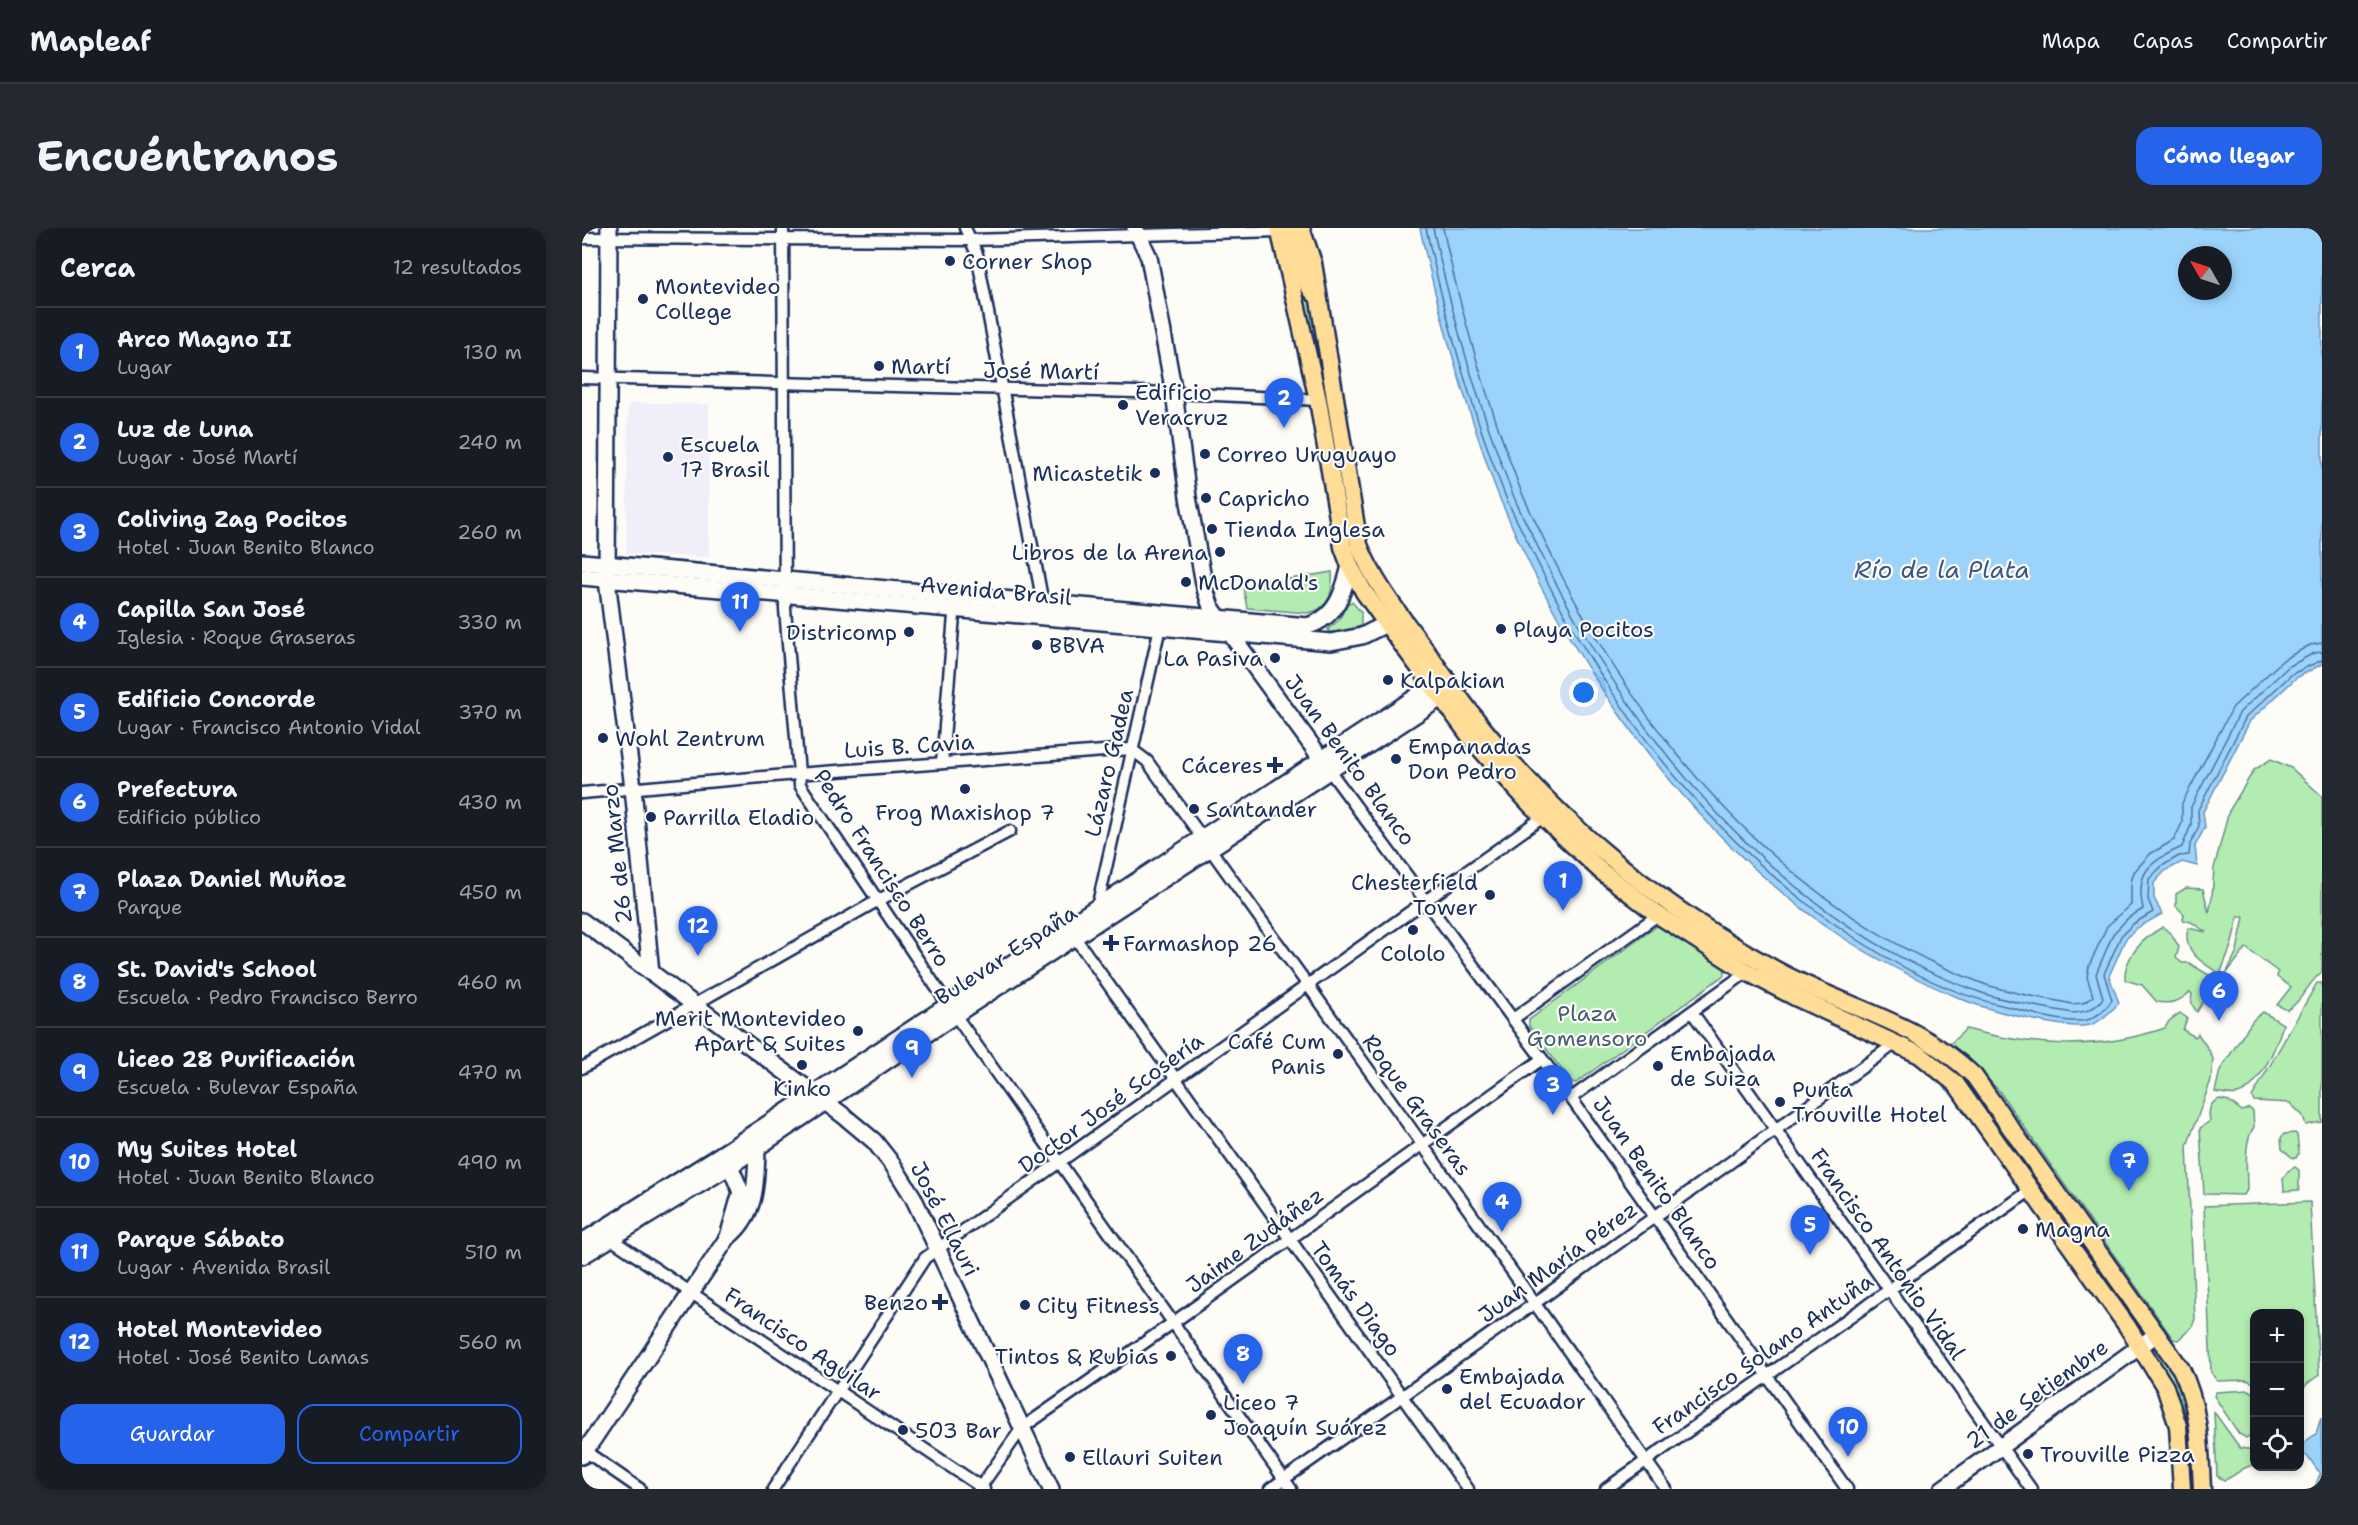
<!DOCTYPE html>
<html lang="es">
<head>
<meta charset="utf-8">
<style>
	body { margin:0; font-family:"Shantell Sans",sans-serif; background:#242831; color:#f1f3f6 }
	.controls { position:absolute; right:18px; bottom:18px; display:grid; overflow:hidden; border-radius:12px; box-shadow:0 3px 9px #0003 }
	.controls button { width:54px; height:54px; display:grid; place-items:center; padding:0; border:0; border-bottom:2px solid #363941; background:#171b24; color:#f1f3f6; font:30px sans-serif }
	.compass { position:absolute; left:1596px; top:18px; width:54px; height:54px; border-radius:50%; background:#171b24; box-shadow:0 3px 9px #0003; rotate:309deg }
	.you { position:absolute; left:1002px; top:465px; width:21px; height:21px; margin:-15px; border:4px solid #fff; border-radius:50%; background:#1a73e8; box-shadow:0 0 0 9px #1a73e833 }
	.badge { display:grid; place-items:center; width:39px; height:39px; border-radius:50%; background:#2563eb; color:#fff; font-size:20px; font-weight:700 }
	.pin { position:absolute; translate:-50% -50px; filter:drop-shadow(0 2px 3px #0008) }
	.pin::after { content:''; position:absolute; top:32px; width:21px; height:18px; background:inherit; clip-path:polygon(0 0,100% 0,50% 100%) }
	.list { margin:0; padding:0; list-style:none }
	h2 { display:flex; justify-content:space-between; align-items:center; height:78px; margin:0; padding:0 24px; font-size:26px }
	h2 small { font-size:20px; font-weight:400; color:#9ea1a6 }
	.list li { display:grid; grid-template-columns:39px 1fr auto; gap:18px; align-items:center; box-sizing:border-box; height:90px; padding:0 24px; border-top:2px solid #363941 }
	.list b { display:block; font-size:22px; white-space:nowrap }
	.list p { margin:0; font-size:20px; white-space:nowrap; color:#9ea1a6 }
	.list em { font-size:20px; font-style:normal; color:#9ea1a6 }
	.actions { display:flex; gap:12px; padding:18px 24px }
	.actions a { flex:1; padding:14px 0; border:2px solid #2563eb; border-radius:18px; text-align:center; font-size:21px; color:#2563eb }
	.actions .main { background:#2563eb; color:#fff }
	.icon { flex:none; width:33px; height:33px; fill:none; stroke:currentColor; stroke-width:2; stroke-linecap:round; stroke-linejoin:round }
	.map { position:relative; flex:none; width:1740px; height:1261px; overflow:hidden; border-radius:18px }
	header { display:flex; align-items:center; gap:36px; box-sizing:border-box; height:84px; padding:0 30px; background:#171b24; border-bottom:2px solid #363941 }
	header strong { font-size:28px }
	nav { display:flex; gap:33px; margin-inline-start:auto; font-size:21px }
	.intro { display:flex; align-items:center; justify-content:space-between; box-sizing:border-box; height:144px; padding:0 36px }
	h1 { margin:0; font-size:42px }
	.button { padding:15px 27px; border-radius:18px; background:#2563eb; color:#fff; font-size:21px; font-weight:700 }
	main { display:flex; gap:36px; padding:0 36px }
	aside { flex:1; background:#171b24; border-radius:18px; box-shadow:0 3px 9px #0003 }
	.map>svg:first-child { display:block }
	.built { fill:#f2eef9 }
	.green { fill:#b3ecb0; stroke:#678e87; stroke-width:1.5 }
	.water { fill:#9cd3fb; stroke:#6891bc; stroke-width:1.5; fill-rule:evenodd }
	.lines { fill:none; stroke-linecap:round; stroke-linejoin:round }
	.shore { stroke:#4f719d; stroke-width:1.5 }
	.street-casing { stroke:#1b2f5e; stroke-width:15 }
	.secondary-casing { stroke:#1b2f5e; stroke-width:20 }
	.primary-casing { stroke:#1b2f5e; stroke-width:21 }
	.street { stroke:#fdfcf7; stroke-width:10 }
	.secondary { stroke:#fdfcf7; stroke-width:15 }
	.primary { stroke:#ffdd96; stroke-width:16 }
	.poi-dot { fill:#1b2f5e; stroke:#fdfcf7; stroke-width:2 }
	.labels { text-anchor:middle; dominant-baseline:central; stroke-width:4.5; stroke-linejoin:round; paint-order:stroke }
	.poi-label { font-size:22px; fill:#1b2f5e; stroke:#fdfcf7; text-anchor:start }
	.street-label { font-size:22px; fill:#1b2f5e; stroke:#fdfcf7 }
	.park-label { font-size:22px; fill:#415e72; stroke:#fdfcf7 }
	.water-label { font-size:24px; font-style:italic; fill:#3b5885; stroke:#fdfcf7 }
</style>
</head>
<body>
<header>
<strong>Mapleaf</strong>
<nav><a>Mapa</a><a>Capas</a><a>Compartir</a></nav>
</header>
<div class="intro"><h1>Encuéntranos</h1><a class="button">Cómo llegar</a></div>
<main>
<aside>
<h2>Cerca<small>12 resultados</small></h2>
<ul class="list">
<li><span class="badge">1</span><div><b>Arco Magno II</b><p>Lugar</p></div><em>130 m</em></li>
<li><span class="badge">2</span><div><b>Luz de Luna</b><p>Lugar · José Martí</p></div><em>240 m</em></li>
<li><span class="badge">3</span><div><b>Coliving Zag Pocitos</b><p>Hotel · Juan Benito Blanco</p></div><em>260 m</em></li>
<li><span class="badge">4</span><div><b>Capilla San José</b><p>Iglesia · Roque Graseras</p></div><em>330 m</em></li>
<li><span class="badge">5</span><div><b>Edificio Concorde</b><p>Lugar · Francisco Antonio Vidal</p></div><em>370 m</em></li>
<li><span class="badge">6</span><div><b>Prefectura</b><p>Edificio público</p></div><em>430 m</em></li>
<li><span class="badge">7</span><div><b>Plaza Daniel Muñoz</b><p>Parque</p></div><em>450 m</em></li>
<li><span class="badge">8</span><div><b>St. David's School</b><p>Escuela · Pedro Francisco Berro</p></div><em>460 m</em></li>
<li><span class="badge">9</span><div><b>Liceo 28 Purificación</b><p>Escuela · Bulevar España</p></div><em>470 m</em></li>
<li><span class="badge">10</span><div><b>My Suites Hotel</b><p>Hotel · Juan Benito Blanco</p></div><em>490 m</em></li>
<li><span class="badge">11</span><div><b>Parque Sábato</b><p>Lugar · Avenida Brasil</p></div><em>510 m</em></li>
<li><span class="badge">12</span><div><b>Hotel Montevideo</b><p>Hotel · José Benito Lamas</p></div><em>560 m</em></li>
</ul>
<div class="actions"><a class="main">Guardar</a><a>Compartir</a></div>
</aside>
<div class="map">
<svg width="1740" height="1261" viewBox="0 0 1740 1261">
	<rect width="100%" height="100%" fill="#fdfcf7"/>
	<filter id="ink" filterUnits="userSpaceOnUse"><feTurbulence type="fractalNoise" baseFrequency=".0167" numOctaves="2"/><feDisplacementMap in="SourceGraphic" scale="12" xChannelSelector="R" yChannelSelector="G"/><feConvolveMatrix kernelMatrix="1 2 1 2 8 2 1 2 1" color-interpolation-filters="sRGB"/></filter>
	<g filter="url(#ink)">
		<path class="built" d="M 48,175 L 127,176 L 127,329 L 44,326 L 46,177 Z"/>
		<g class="green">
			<path d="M 708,14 L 732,79 L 794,364 L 792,366 L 771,327 Z"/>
			<path d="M 750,344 C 751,364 748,381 726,385 L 665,380 L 661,359 Z"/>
			<path d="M 770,374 L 779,384 L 779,398 L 764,403 L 747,404 L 746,401 L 757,392 L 766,375 Z"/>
			<path d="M 1689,531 L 1709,540 L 1740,568 L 1740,744 C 1726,754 1720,774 1705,782 L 1695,777 L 1709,759 L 1695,749 L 1696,744 L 1664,720 L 1644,746 L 1655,723 L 1662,689 L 1656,689 L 1649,718 L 1638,746 C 1621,735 1600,724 1606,700 L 1624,704 L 1609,694 L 1601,692 L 1602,686 L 1594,678 L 1594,666 L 1604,660 L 1621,661 L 1627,685 L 1630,669 L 1632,640 L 1647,583 L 1672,542 Z"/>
			<path d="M 1075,698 L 1080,698 L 1141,739 L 1143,742 L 1142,747 L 994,855 L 989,854 L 947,798 L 947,792 Z"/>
			<path d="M 1581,699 L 1590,707 L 1597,719 L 1594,730 L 1600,735 L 1607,735 L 1635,752 L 1615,784 C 1610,778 1608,773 1610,766 L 1608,764 C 1597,774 1590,776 1575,774 L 1560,757 L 1543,752 C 1541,730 1562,709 1581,699 Z"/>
			<path d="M 1735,755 L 1740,755 L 1740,894 L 1724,897 L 1721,888 L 1708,875 L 1672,873 L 1670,869 Z"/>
			<path d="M 1681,784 L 1701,796 C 1696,815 1678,860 1656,866 C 1649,868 1640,865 1633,864 L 1638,842 L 1671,792 Z"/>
			<path d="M 1598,785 L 1605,790 L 1601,802 L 1613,809 L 1616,806 L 1627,822 L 1631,831 L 1629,852 L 1605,918 L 1613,1091 L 1610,1099 L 1596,1112 L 1591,1111 L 1417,863 L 1394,838 L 1368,816 L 1384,801 C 1452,819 1516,823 1583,800 L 1587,793 Z"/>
			<path d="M 1312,804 L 1351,823 L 1387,851 L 1462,959 L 1454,958 L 1368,841 L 1342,821 L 1311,806 Z"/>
			<path d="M 1638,871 L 1647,873 L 1660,883 L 1667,880 L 1671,883 L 1672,899 C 1661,914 1665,942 1665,962 L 1662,967 L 1622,966 L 1618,900 L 1628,893 C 1626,883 1627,874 1638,871 Z"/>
			<path d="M 1713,905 L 1715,907 L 1717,925 L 1714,930 L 1711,930 L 1700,921 L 1699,910 L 1702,906 Z"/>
			<path d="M 1713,939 L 1717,942 L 1717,962 L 1702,963 L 1701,950 L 1706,943 Z"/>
			<path d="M 1728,974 L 1737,1147 L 1725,1156 L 1718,1165 L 1718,1086 L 1672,1086 L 1672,1155 L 1665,1152 L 1635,1153 L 1629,1144 L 1622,978 Z"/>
			<path d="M 1574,1113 L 1585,1129 L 1607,1173 L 1615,1261 L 1606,1261 C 1603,1200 1604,1171 1568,1120 Z"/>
			<path d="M 1667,1162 L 1672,1165 L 1672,1205 L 1664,1210 L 1657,1206 L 1632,1168 L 1634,1164 Z"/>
			<path d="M 1632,1184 L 1658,1220 L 1672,1222 L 1672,1237 C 1659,1238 1654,1249 1642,1252 L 1635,1248 Z"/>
		</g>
		<g class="water">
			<path d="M 838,0 L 1740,0 L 1740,436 L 1714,450 L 1668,493 L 1621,584 L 1623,599 L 1613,618 L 1615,638 L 1600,634 L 1583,643 L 1572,655 L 1572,670 L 1580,686 L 1555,700 L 1543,712 L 1527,748 L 1537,775 C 1529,783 1521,792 1511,796 C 1490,805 1404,781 1382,772 C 1337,753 1294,732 1254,705 C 1104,603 984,432 916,266 C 908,246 902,226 895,206 C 872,138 853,70 838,0 ZM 1605,27 L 1641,27 L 1641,63 L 1605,63 Z"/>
			<path d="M 1739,1189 L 1740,1261 L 1732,1261 L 1738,1246 L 1728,1231 L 1718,1223 L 1718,1217 L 1734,1206 Z"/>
		</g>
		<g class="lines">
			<g class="shore">
				<path d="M 844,0 C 863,89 888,177 921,262 C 928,281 939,300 948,319 C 1013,456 1104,581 1224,675 C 1279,717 1351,762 1419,777 C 1441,782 1488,799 1508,791 C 1517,787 1525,780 1530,772 L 1522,746 L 1539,708 L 1551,696 L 1571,684 L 1566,671 L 1567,651 L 1580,638 L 1597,628 L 1607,627 L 1608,616 L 1617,598 L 1616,582 L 1664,489 L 1710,446 L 1740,432"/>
				<path d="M 851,0 C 870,88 896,175 928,259 C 935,279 946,298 955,317 C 1043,504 1200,696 1400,765 C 1429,775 1461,779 1490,785 C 1503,784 1513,782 1521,770 L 1514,746 L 1531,706 L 1546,690 L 1561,681 C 1553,644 1567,634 1600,619 L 1609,597 L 1609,579 L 1658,484 L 1706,439 L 1732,425 L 1740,424"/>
				<path d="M 861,0 C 879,86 905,172 936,255 C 944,277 956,297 965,318 C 1054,505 1203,683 1402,756 C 1430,766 1462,770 1490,776 L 1501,775 L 1509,770 L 1511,768 L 1505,749 L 1507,738 L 1525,698 L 1549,677 L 1549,654 L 1552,644 L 1568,626 L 1592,612 L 1600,595 L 1600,575 L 1651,479 L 1701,432 L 1728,417 L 1740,415"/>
			</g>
			<defs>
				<g id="street">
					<path d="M 201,0 L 203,381 L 218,557 L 373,787 L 709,1261"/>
					<path d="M 383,0 L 395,26 L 462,381"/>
					<path d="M 0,10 L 388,12 L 698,3"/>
					<path d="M 0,150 L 592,165 L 736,172"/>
					<path d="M 360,535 L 373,375"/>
					<path d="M 747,542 L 989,870 L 1265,1261"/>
					<path d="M 0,565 L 215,546 L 549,521 L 565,533 L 840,916 L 1084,1261"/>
					<path d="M 515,680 L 578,399"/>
					<path d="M 489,704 L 886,1261"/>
					<path d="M 1110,784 L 1449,1261"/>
					<path d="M 931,791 L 1076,687"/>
					<path d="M 0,840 L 295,673 L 428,603"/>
					<path d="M 989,870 L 1165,744"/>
					<path d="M 25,1005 L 29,1011 L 402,1261"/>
					<path d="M 0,1221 L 58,1261"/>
					<path d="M 191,1261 L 343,1030 L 961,589"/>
					<path d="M 397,1261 L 440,1200 L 592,1094 L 960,831"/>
					<path d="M 688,1261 L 953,1075 L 1314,815"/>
					<path d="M 1024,1261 L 1449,962"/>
				</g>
				<g id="secondary">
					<path d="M 27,0 L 25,352 L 51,560 L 69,745"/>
					<path d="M 553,0 L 567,29 L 592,165 L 606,269 L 623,361 L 629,379 L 744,537"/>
					<path d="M 0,334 L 726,398 C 755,389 761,365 768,338"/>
					<path d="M 0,349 L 749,414 L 780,408 L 814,391"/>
					<path d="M 0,693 L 262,888 L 292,913 L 311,937 L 331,969 L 469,1261"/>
					<path d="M 146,1009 L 159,964 L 148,938 L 147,929"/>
					<path d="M 0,1014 L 149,920 L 849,459"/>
					<path d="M 0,1028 L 148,938 L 373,787 L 868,464"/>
					<path d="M 0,1228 L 146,1009 C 175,986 174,954 175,920"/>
					<path d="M 1360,1261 L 1575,1106"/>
				</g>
				<g id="primary">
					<path d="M 697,0 L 736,172 L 761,319 L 768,338 L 782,364 L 805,396 L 893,515 L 948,576 L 979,606 L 1019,643 L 1076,687 L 1165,744 L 1213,769 L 1338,827 L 1374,856 L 1545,1098 L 1583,1159 L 1596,1198 L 1600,1261"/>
					<path d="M 719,0 L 731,35 L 777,317 C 792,355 818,387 842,420 C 862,448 882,477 904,504 C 982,601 1085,682 1194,742 C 1261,779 1336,793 1392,848 L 1599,1141 C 1618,1180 1618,1219 1620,1261"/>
					<path d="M 707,6 C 722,20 716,50 733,66"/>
				</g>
			</defs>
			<use href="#street" class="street-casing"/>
			<use href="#secondary" class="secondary-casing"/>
			<use href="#primary" class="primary-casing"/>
			<use href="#street" class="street"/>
			<use href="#secondary" class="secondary"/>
			<use href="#primary" class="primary"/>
		</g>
	</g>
	<g class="poi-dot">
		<circle cx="368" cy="33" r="6"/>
		<circle cx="61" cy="71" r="6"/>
		<circle cx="297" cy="138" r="6"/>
		<circle cx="541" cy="177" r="6"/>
		<circle cx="623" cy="226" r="6"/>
		<circle cx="86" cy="229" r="6"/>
		<circle cx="573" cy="245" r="6"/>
		<circle cx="624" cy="270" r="6"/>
		<circle cx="630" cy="301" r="6"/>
		<circle cx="638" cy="324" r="6"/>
		<circle cx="604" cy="354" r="6"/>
		<circle cx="919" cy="401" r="6"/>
		<circle cx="327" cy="404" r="6"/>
		<circle cx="455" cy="417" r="6"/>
		<circle cx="693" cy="430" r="6"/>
		<circle cx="806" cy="452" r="6"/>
		<circle cx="21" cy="510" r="6"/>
		<circle cx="814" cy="531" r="6"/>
		<path d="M690 528h6v6h6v6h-6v6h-6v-6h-6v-6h6z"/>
		<circle cx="383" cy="561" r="6"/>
		<circle cx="612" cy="581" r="6"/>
		<circle cx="69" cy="589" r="6"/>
		<circle cx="908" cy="667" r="6"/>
		<circle cx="831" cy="702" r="6"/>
		<path d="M526 706h6v6h6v6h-6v6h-6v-6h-6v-6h6z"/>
		<circle cx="276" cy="803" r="6"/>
		<circle cx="756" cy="826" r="6"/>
		<circle cx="220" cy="837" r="6"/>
		<circle cx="1076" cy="838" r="6"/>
		<circle cx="1198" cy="874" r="6"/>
		<circle cx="1441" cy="1001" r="6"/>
		<path d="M355 1065h6v6h6v6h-6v6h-6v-6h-6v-6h6z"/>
		<circle cx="443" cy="1077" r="6"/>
		<circle cx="589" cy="1128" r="6"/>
		<circle cx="865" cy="1161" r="6"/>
		<circle cx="629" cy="1187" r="6"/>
		<circle cx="321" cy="1202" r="6"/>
		<circle cx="1446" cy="1226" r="6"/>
		<circle cx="488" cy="1229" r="6"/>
	</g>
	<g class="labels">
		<g class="poi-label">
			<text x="380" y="33">Corner Shop</text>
			<text x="73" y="58">Montevideo<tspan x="73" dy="25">College</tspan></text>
			<text x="309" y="138">Martí</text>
			<text x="553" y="164">Edificio<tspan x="553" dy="25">Veracruz</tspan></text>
			<text x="98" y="216">Escuela<tspan x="98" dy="25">17 Brasil</tspan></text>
			<text x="635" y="226">Correo Uruguayo</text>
			<text x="561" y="245" text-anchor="end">Micastetik</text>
			<text x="636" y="270">Capricho</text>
			<text x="642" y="301">Tienda Inglesa</text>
			<text x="626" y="324" text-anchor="end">Libros de la Arena</text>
			<text x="616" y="354">McDonald's</text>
			<text x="931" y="401">Playa Pocitos</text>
			<text x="315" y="404" text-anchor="end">Districomp</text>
			<text x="467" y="417">BBVA</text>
			<text x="681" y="430" text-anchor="end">La Pasiva</text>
			<text x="818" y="452">Kalpakian</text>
			<text x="33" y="510">Wohl Zentrum</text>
			<text x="826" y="518">Empanadas<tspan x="826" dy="25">Don Pedro</tspan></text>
			<text x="681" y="537" text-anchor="end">Cáceres</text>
			<text x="624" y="581">Santander</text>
			<text x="383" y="584" text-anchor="middle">Frog Maxishop 7</text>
			<text x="81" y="589">Parrilla Eladio</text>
			<text x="896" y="654" text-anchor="end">Chesterfield<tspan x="896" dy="25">Tower</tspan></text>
			<text x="541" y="715">Farmashop 26</text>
			<text x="831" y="725" text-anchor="middle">Cololo</text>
			<text x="264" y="790" text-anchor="end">Merit Montevideo<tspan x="264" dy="25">Apart &amp; Suites</tspan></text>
			<text x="744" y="813" text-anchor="end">Café Cum<tspan x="744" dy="25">Panis</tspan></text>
			<text x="1088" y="825">Embajada<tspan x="1088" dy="25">de Suiza</tspan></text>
			<text x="220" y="860" text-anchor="middle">Kinko</text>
			<text x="1210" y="861">Punta<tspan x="1210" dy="25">Trouville Hotel</tspan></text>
			<text x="1453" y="1001">Magna</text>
			<text x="346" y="1074" text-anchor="end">Benzo</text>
			<text x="455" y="1077">City Fitness</text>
			<text x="577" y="1128" text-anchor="end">Tintos &amp; Rubias</text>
			<text x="877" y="1148">Embajada<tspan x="877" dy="25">del Ecuador</tspan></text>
			<text x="641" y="1174">Liceo 7<tspan x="641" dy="25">Joaquín Suárez</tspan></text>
			<text x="333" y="1202">503 Bar</text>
			<text x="1458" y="1226">Trouville Pizza</text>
			<text x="500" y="1229">Ellauri Suiten</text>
		</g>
		<g class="street-label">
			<text transform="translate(459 143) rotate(1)">José Martí</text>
			<text transform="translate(414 363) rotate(5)">Avenida Brasil</text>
			<text transform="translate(327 518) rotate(-4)">Luis B. Cavia</text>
			<text transform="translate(768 532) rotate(54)">Juan Benito Blanco</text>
			<text transform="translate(527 535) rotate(-77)">Lázaro Gadea</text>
			<text transform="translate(35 626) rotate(-96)">26 de Marzo</text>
			<text transform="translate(300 640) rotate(57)">Pedro Francisco Berro</text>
			<text transform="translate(424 727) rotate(-33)">Bulevar España</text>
			<text transform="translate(529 875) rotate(-36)">Doctor José Scosería</text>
			<text transform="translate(835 877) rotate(54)">Roque Graseras</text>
			<text transform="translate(1075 955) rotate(55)">Juan Benito Blanco</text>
			<text transform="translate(363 991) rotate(63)">José Ellauri</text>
			<text transform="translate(673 1012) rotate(-36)">Jaime Zudáñez</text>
			<text transform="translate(1306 1026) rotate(55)">Francisco Antonio Vidal</text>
			<text transform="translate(976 1034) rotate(-36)">Juan María Pérez</text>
			<text transform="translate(774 1071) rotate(54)">Tomás Diago</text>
			<text transform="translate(221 1116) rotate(34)">Francisco Aguilar</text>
			<text transform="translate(1181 1126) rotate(-35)">Francisco Solano Antuña</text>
			<text transform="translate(1455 1166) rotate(-36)">21 de Setiembre</text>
		</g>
		<g class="park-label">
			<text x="1005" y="785">Plaza<tspan x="1005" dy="25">Gomensoro</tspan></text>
		</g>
		<g class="water-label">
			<text x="1360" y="342">Río de la Plata</text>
		</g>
	</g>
</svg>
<div class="controls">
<button>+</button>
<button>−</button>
<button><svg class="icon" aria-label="locate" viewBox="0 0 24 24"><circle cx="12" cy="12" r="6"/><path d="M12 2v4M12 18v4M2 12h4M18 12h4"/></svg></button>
</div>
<svg class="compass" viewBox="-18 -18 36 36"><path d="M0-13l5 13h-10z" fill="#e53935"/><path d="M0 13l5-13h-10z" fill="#9ea1a6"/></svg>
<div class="you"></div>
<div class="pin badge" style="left:981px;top:683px">1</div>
<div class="pin badge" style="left:702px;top:200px">2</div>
<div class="pin badge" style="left:971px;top:887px">3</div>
<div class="pin badge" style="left:920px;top:1004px">4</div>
<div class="pin badge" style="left:1228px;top:1027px">5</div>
<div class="pin badge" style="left:1637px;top:793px">6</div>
<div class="pin badge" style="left:1547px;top:963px">7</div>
<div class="pin badge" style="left:661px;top:1156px">8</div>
<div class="pin badge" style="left:330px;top:850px">9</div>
<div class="pin badge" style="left:1266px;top:1229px">10</div>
<div class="pin badge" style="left:158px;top:404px">11</div>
<div class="pin badge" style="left:116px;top:728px">12</div>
</div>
</main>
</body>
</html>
